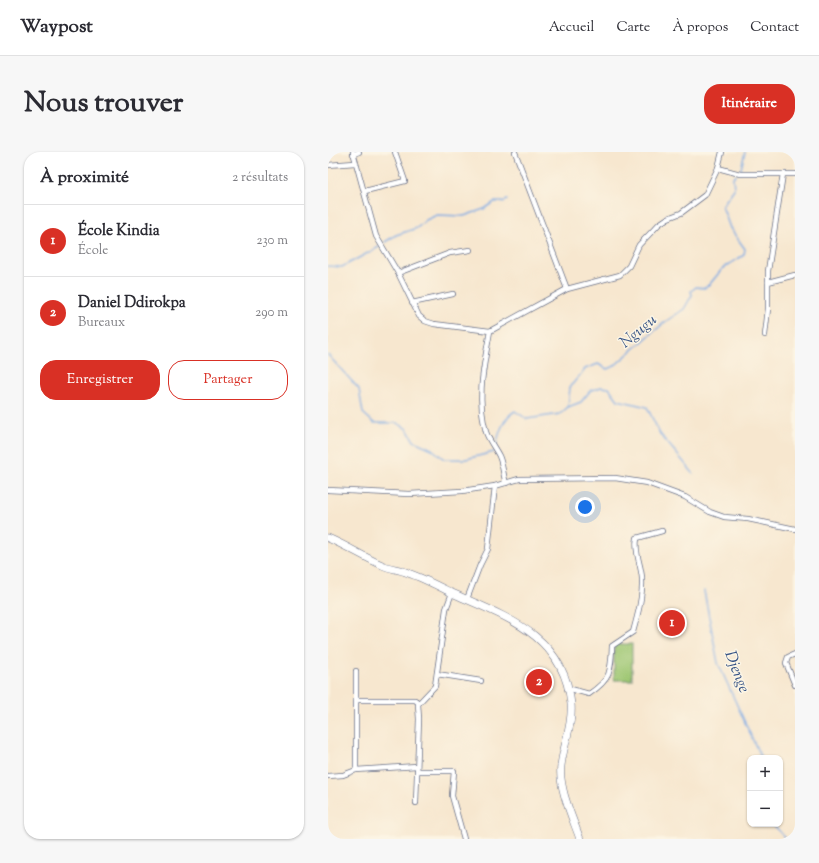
<!DOCTYPE html>
<html lang="fr">
<head>
<meta charset="utf-8">
<style>
	body { margin:0; font-family:"Sorts Mill Goudy",serif; background:#f7f7f7; color:#2b2b33 }
	.controls { position:absolute; right:12px; bottom:12px; display:grid; overflow:hidden; border-radius:8px; box-shadow:0 1px 3px #0004 }
	.controls button { width:36px; height:36px; display:grid; place-items:center; padding:0; border:0; border-bottom:1px solid #e1e1e2; background:#fff; color:#2b2b33; font:20px sans-serif }
	.you { position:absolute; left:257px; top:355px; width:14px; height:14px; margin:-10px; border:3px solid #fff; border-radius:50%; background:#1a73e8; box-shadow:0 0 0 6px #1a73e833 }
	.badge { display:grid; place-items:center; width:26px; height:26px; border-radius:50%; background:#d93025; color:#fff; font-size:13px; font-weight:700 }
	.pin { position:absolute; translate:-50% -50%; border:2px solid #fff; box-shadow:0 1px 4px #0006 }
	.list { margin:0; padding:0; list-style:none }
	h2 { display:flex; justify-content:space-between; align-items:center; height:52px; margin:0; padding:0 16px; font-size:17px }
	h2 small { font-size:13px; font-weight:400; color:#7c7c81 }
	.list li { display:grid; grid-template-columns:26px 1fr auto; gap:12px; align-items:center; box-sizing:border-box; height:72px; padding:0 16px; border-top:1px solid #e1e1e2 }
	.list b { display:block; font-size:15px; white-space:nowrap }
	.list p { margin:0; font-size:13px; white-space:nowrap; color:#7c7c81 }
	.list em { font-size:13px; font-style:normal; color:#7c7c81 }
	.actions { display:flex; gap:8px; padding:12px 16px }
	.actions a { flex:1; padding:9px 0; border:1px solid #d93025; border-radius:16px; text-align:center; font-size:14px; color:#d93025 }
	.actions .main { background:#d93025; color:#fff }
	.map { position:relative; flex:none; width:467px; height:687px; overflow:hidden; border-radius:16px }
	header { display:flex; align-items:center; gap:24px; box-sizing:border-box; height:56px; padding:0 20px; background:#fff; border-bottom:1px solid #e1e1e2 }
	header strong { font-size:19px }
	nav { display:flex; gap:22px; margin-inline-start:auto; font-size:14px }
	.intro { display:flex; align-items:center; justify-content:space-between; box-sizing:border-box; height:96px; padding:0 24px }
	h1 { margin:0; font-size:28px }
	.button { padding:10px 18px; border-radius:16px; background:#d93025; color:#fff; font-size:14px; font-weight:700 }
	main { display:flex; gap:24px; padding:0 24px }
	aside { flex:1; background:#fff; border-radius:16px; box-shadow:0 1px 3px #0004 }
	.map>svg:first-child { display:block }
	.green { fill:#9fc773; stroke:#5d7b68 }
	.lines { fill:none; stroke-linecap:round; stroke-linejoin:round }
	.stream { stroke:#79a9e4; stroke-width:1.5 }
	.street-casing { stroke:#686f86; stroke-width:6 }
	.secondary-casing { stroke:#686f86; stroke-width:8 }
	.street { stroke:#fff; stroke-width:4.5 }
	.secondary { stroke:#fff; stroke-width:7 }
	.labels { text-anchor:middle; dominant-baseline:central; stroke-width:3; stroke-linejoin:round; paint-order:stroke }
	.water-label { font-size:16px; font-style:italic; fill:#375486; stroke:#fcf5e5 }
</style>
</head>
<body>
<header>
<strong>Waypost</strong>
<nav><a>Accueil</a><a>Carte</a><a>À propos</a><a>Contact</a></nav>
</header>
<div class="intro"><h1>Nous trouver</h1><a class="button">Itinéraire</a></div>
<main>
<aside>
<h2>À proximité<small>2 résultats</small></h2>
<ul class="list">
<li><span class="badge">1</span><div><b>École Kindia</b><p>École</p></div><em>230 m</em></li>
<li><span class="badge">2</span><div><b>Daniel Ddirokpa</b><p>Bureaux</p></div><em>290 m</em></li>
</ul>
<div class="actions"><a class="main">Enregistrer</a><a>Partager</a></div>
</aside>
<div class="map">
<svg width="467" height="687" viewBox="0 0 467 687">
	<rect width="100%" height="100%" fill="#fcf5e5"/>
	<filter id="ink" filterUnits="userSpaceOnUse"><feTurbulence type="fractalNoise" baseFrequency=".025" numOctaves="2"/><feDisplacementMap in="SourceGraphic" scale="8" xChannelSelector="R" yChannelSelector="G"/><feConvolveMatrix kernelMatrix="1 2 1 2 8 2 1 2 1" color-interpolation-filters="sRGB"/></filter>
	<filter id="wash" filterUnits="userSpaceOnUse"><feTurbulence type="fractalNoise" baseFrequency=".012" numOctaves="4" result="noise"/><feDisplacementMap in="SourceGraphic" scale="16" xChannelSelector="R" yChannelSelector="G"/><feGaussianBlur stdDeviation="0.9" result="paint"/><feColorMatrix in="noise" values="0 0 0 0 0 0 0 0 0 0 0 0 0 0 0 0 0 1.4 0 .05"/><feComposite in="paint" operator="in"/></filter>
	<g filter="url(#wash)">
		<rect width="100%" height="100%" fill="#f7e7cf"/>
		<rect class="green" x="286" y="492" width="18" height="36"/>
		<g class="lines">
			<g class="stream">
				<path d="M 412,21 L 417,0"/>
				<path d="M 57,90 L 68,83 L 89,76 L 98,68 L 109,63 L 136,64 L 156,57 L 166,50 L 175,50 L 179,48"/>
				<path d="M 0,114 L 14,115 L 51,95"/>
				<path d="M 0,203 L 31,237 L 35,261 L 46,271 L 69,271 L 79,277 L 86,289 L 104,297 L 116,307 L 138,307 L 166,300"/>
				<path d="M 240,255 L 242,235 L 257,217 L 270,212 L 279,217 L 285,215 L 337,170 L 356,157 L 364,143 L 363,139 L 368,135 L 376,136 L 381,133 L 395,116 L 416,103 L 417,97 L 402,76 L 394,54 L 406,37 L 405,25 L 408,23"/>
				<path d="M 168,294 C 171,281 175,266 187,259 L 199,267 L 232,262 L 240,255 L 253,250 L 262,239 L 273,235 L 281,236 L 290,248 L 319,255 L 332,282 L 365,321"/>
				<path d="M 376,439 L 390,511 L 433,606"/>
				<path d="M 445,672 L 458,687"/>
			</g>
		</g>
	</g>
	<g filter="url(#ink)">
		<g class="lines">
			<defs>
				<g id="street">
					<path d="M 25,0 L 48,84 L 70,121 L 91,164 L 97,169 L 106,172 L 162,179 L 239,137 L 292,123 L 301,114 L 311,93 L 331,72 L 340,66 L 353,61 L 377,43 L 390,16 L 394,0"/>
					<path d="M 187,0 L 239,137"/>
					<path d="M 25,2 L 31,0"/>
					<path d="M 0,13 L 27,11"/>
					<path d="M 390,16 L 412,22 L 467,22"/>
					<path d="M 37,39 L 77,29 L 67,0"/>
					<path d="M 70,121 L 122,101 L 142,98"/>
					<path d="M 440,130 L 467,123"/>
					<path d="M 84,151 L 125,142"/>
					<path d="M 162,179 C 156,214 148,244 158,280 C 161,289 167,296 171,304 C 175,313 175,323 178,331"/>
					<path d="M 437,183 L 440,157 L 440,119 L 455,22"/>
					<path d="M 0,338 L 81,342 L 134,339 L 167,334 L 191,327 L 287,326 L 319,331 L 357,345 L 382,360 L 396,365 L 420,367 L 467,377"/>
					<path d="M 139,447 L 152,413 L 160,397 L 167,334"/>
					<path d="M 467,502 L 460,505 L 458,511 L 467,533"/>
					<path d="M 28,519 L 28,618"/>
					<path d="M 109,522 L 153,529"/>
					<path d="M 239,536 L 261,542 C 283,527 283,520 284,494 L 305,480 C 310,462 315,444 314,426 C 313,412 306,400 309,386 L 334,379"/>
					<path d="M 28,548 L 87,548 L 91,551"/>
					<path d="M 89,619 L 126,619 L 124,644 L 136,687"/>
					<path d="M 0,624 L 15,623 L 28,618 L 89,614"/>
					<path d="M 88,651 L 91,567 L 90,552 L 107,534 L 118,457 L 124,441"/>
				</g>
				<path id="secondary" d="M 0,386 C 19,394 36,405 54,413 C 62,417 72,417 80,421 C 95,426 110,434 124,441 C 178,465 236,483 243,552 C 245,573 235,594 233,614 C 230,635 245,667 252,687"/>
			</defs>
			<use href="#street" class="street-casing"/>
			<use href="#secondary" class="secondary-casing"/>
			<use href="#street" class="street"/>
			<use href="#secondary" class="secondary"/>
		</g>
	</g>
	<g class="labels">
		<g class="water-label">
			<text transform="translate(311 180) rotate(-40)">Ngugu</text>
			<text transform="translate(408 520) rotate(69)">Djenge</text>
		</g>
	</g>
</svg>
<div class="controls">
<button>+</button>
<button>−</button>
</div>
<div class="you"></div>
<div class="pin badge" style="left:344px;top:471px">1</div>
<div class="pin badge" style="left:211px;top:530px">2</div>
</div>
</main>
</body>
</html>
